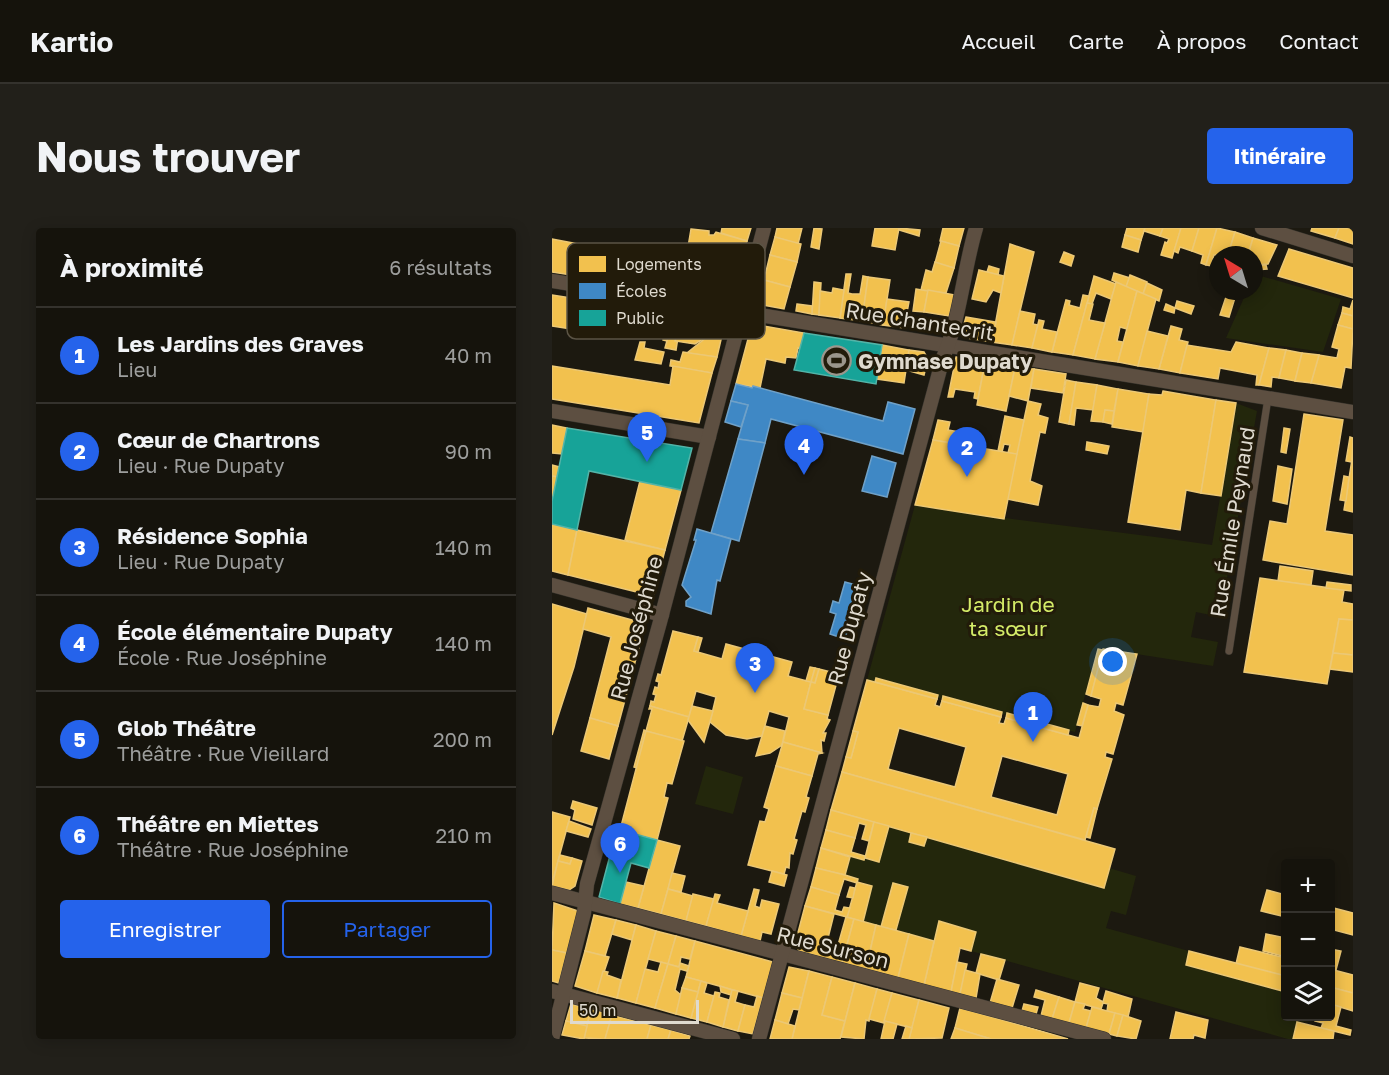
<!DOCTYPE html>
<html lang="fr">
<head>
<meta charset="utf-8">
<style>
	body { margin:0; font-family:"Golos Text",sans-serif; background:#22201a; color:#f1f3f6 }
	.controls { position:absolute; right:18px; bottom:18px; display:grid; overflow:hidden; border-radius:6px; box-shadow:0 3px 15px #0003 }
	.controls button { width:54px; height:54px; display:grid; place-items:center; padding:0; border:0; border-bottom:2px solid #34322d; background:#15130c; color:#f1f3f6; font:30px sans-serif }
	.compass { position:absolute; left:657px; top:18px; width:54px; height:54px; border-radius:50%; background:#15130c; box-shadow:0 3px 15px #0003; rotate:322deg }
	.scale { position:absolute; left:18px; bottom:15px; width:129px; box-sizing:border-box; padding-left:6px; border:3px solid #dfdacf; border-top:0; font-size:16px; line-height:21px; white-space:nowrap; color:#dfdacf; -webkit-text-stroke:4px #221b0a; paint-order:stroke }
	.you { position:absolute; left:561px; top:434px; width:21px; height:21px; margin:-15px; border:4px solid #fff; border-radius:50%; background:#1a73e8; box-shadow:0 0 0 9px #1a73e833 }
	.badge { display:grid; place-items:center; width:39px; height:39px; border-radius:50%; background:#2563eb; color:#fff; font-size:20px; font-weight:700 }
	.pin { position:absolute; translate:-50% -50px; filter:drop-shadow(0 2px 3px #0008) }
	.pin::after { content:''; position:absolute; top:32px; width:21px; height:18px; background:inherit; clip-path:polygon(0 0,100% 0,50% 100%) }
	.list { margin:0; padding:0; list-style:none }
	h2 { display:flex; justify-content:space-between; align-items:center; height:78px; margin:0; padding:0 24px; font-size:26px }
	h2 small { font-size:20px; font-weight:400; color:#9d9e9d }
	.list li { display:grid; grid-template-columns:39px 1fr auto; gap:18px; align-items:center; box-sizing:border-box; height:96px; padding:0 24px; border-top:2px solid #34322d }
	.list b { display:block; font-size:22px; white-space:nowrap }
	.list p { margin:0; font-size:20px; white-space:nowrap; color:#9d9e9d }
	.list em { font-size:20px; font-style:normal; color:#9d9e9d }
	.actions { display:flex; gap:12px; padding:18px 24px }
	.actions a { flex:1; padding:14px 0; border:2px solid #2563eb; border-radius:6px; text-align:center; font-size:21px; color:#2563eb }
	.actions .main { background:#2563eb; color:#fff }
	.icon { flex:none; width:33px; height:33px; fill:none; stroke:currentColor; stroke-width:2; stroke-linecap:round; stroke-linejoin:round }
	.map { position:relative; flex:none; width:801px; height:811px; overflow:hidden; border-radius:6px }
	header { display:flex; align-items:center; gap:36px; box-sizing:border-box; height:84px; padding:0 30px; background:#15130c; border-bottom:2px solid #34322d }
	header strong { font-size:28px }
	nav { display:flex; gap:33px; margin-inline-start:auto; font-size:21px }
	.intro { display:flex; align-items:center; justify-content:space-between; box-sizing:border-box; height:144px; padding:0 36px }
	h1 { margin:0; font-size:42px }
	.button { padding:15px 27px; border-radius:6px; background:#2563eb; color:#fff; font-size:21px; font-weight:700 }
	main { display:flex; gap:36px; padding:0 36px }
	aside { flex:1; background:#15130c; border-radius:6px; box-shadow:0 3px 15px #0003 }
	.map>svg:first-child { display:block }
	.green { fill:#23270c }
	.homes { fill:#f2c14e; stroke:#ecc875; stroke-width:1.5; fill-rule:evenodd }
	.schools { fill:#3f88c5; stroke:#6fa1c8; stroke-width:1.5 }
	.public { fill:#17a398; stroke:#53b4a8; stroke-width:1.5 }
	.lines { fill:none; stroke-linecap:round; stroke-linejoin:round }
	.lane-casing { stroke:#36332c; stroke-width:8 }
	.street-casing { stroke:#36332c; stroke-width:15 }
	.lane { stroke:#5d4f41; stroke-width:7 }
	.street { stroke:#5d4f41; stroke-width:14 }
	.labels { text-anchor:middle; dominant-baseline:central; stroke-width:6; stroke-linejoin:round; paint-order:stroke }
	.street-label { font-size:21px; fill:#dfdacf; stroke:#221b0a }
	.poi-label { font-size:21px; font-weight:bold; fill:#dfdacf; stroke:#221b0a; text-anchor:start }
	.park-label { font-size:21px; fill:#d4eb68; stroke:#221b0a }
	.key { fill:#221b0a; stroke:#5b5445; stroke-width:1.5 }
	.key-label { font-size:16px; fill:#dfdacf }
</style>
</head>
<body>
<header>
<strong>Kartio</strong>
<nav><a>Accueil</a><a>Carte</a><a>À propos</a><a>Contact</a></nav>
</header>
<div class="intro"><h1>Nous trouver</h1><a class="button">Itinéraire</a></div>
<main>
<aside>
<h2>À proximité<small>6 résultats</small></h2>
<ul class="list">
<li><span class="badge">1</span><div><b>Les Jardins des Graves</b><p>Lieu</p></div><em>40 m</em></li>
<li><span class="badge">2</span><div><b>Cœur de Chartrons</b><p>Lieu · Rue Dupaty</p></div><em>90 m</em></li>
<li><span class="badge">3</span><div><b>Résidence Sophia</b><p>Lieu · Rue Dupaty</p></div><em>140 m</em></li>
<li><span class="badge">4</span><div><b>École élémentaire Dupaty</b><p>École · Rue Joséphine</p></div><em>140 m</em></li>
<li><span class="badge">5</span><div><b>Glob Théâtre</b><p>Théâtre · Rue Vieillard</p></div><em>200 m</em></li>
<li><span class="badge">6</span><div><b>Théâtre en Miettes</b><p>Théâtre · Rue Joséphine</p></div><em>210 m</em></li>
</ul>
<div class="actions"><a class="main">Enregistrer</a><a>Partager</a></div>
</aside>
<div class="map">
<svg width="801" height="811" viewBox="0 0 801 811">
	<rect width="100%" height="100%" fill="#1c1910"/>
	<g class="green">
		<path d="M 702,46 L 789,71 L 771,124 L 674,110 L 695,63 L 702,63 Z"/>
		<path d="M 684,175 L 705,183 L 668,389 L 644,384 L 639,409 L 666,414 L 661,438 L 546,420 L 523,504 L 315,452 L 363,277 C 462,293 561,302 660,317 Z"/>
		<path d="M 154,538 L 191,549 L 181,586 L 143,576 Z"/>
		<path d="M 337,598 L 359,605 L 357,614 L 375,609 L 552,660 L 557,640 L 584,648 L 574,687 L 559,683 L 554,700 L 637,723 L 634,737 L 733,764 L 734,788 L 764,789 L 763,793 L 745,794 L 741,811 L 736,811 L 419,723 L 424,704 L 388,693 L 382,713 L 344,702 L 356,659 L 342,655 L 329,699 L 311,694 L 320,658 L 293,647 L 298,629 L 327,633 Z"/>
	</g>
	<g class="homes">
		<path d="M 170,0 L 199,0 L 195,13 L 169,5 Z"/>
		<path d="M 225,0 L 250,0 L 246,16 L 223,9 Z"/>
		<path d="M 262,0 L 270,1 L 267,21 L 259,19 Z"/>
		<path d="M 323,0 L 347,0 L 343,22 L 320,18 Z"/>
		<path d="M 347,0 L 368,2 L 367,8 L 347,2 Z"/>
		<path d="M 391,0 L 412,0 L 407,18 L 388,13 Z"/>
		<path d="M 575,0 L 593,0 L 589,12 L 573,7 Z"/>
		<path d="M 593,0 L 611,0 L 608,8 L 592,3 Z"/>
		<path d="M 611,0 L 629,0 L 620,30 L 609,27 L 613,14 L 615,15 L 617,11 L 608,8 Z"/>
		<path d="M 629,0 L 647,0 L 640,23 L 628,19 L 626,25 L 622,23 Z"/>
		<path d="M 647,0 L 665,0 L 654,37 L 649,35 L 651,27 L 640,23 Z"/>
		<path d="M 665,0 L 683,4 L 676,27 L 662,27 L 659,38 L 654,37 Z"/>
		<path d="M 760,0 L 787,0 L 783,10 L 759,3 Z"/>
		<path d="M 787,0 L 801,0 L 801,16 L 783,10 Z"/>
		<path d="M 139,1 L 157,3 L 157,7 L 162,7 L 164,4 L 195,13 L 188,38 L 157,30 L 158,22 L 136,19 Z"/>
		<path d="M 683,4 L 701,10 L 696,27 L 676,27 Z"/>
		<path d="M 573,7 L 589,12 L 586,24 L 570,19 Z"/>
		<path d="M 223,9 L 249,16 L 245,34 L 218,27 Z"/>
		<path d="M 701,10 L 725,17 L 716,36 L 702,37 L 702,27 L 696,27 Z"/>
		<path d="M 0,11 L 95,29 L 90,58 L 0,44 Z"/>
		<path d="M 389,13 L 407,18 L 402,40 L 383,35 Z"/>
		<path d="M 458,16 L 482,24 L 460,117 L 440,114 Z"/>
		<path d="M 737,21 L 801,40 L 801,70 L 726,48 Z"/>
		<path d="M 512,24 L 522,28 L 519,38 L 508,34 Z"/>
		<path d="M 218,27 L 245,34 L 238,59 L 212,52 Z"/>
		<path d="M 383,34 L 402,40 L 394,65 L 369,62 L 374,42 L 380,44 Z"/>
		<path d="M 702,37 L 714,37 L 715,41 L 703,42 Z"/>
		<path d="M 437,38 L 447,41 L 446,47 L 435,44 Z"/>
		<path d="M 427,42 L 452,48 L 449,65 L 441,62 L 434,74 L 420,71 Z"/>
		<path d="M 562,45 L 578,50 L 574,59 L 560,52 Z"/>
		<path d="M 294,46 L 299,46 L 296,65 L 300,66 L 308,66 L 311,48 L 316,49 L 310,93 L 288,90 Z"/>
		<path d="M 578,47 L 595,54 L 591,66 L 574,59 Z"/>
		<path d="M 542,48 L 564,56 L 559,71 L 544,65 L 540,76 L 535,75 Z"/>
		<path d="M 316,49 L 338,52 L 331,97 L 310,93 Z"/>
		<path d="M 212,52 L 238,59 L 232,81 L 211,77 L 207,71 Z"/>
		<path d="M 262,54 L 269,55 L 267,87 L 260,86 Z"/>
		<path d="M 564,54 L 585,63 L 575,101 L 568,99 L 565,113 L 571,114 L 566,134 L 543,131 Z"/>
		<path d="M 595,55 L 610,62 L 607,73 L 591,66 Z"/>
		<path d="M 281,60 L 292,62 L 288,90 L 267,87 L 268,63 L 280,65 Z"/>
		<path d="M 364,61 L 376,63 L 372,84 L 361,83 Z"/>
		<path d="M 376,62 L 403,67 L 397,88 L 372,84 Z"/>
		<path d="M 585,63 L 604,71 L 586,138 L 566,134 Z"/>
		<path d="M 676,63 L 685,63 L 677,89 L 668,87 Z"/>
		<path d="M 0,67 L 71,78 L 63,108 L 0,98 Z"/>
		<path d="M 531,67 L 537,68 L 521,127 L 500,124 L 514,72 L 518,73 L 517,77 L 528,80 Z"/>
		<path d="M 335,71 L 357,74 L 352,100 L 331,97 Z"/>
		<path d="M 801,72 L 801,88 L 790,85 L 791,79 L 798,81 Z"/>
		<path d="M 625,73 L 642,78 L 639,86 L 623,80 Z"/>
		<path d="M 535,75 L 541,76 L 537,92 L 553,95 L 543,131 L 521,127 Z"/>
		<path d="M 245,76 L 260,78 L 260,86 L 244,83 Z"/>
		<path d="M 614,76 L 623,80 L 622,85 L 612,82 Z"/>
		<path d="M 97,80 L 123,84 L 115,113 L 111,112 L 112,106 L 96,104 L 95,109 L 89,110 Z"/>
		<path d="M 468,83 L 483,86 L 481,96 L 486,97 L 480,120 L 460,117 Z"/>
		<path d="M 123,84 L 122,89 L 129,90 L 124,122 L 113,120 Z"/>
		<path d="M 790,85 L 801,88 L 801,101 L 786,97 Z"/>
		<path d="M 414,89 L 444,94 L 440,114 L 415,110 L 410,103 Z"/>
		<path d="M 129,90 L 159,95 L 156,108 L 143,116 L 123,113 Z"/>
		<path d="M 487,92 L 492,93 L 490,101 L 505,104 L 500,124 L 480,120 Z"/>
		<path d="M 159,95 L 168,96 L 171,103 L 165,129 L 135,125 L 156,108 Z"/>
		<path d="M 200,96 L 252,105 L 250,121 L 246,120 L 244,130 L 234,129 L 233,135 L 214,131 L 208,160 L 184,156 Z"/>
		<path d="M 786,97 L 801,101 L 799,140 L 793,139 L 789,160 L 759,155 L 767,127 L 785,130 L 787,121 L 780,119 Z"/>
		<path d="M 619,98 L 630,101 L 627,112 L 636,114 L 628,145 L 607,141 Z"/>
		<path d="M 595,103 L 616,108 L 607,141 L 586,138 Z"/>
		<path d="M 88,114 L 93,114 L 92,120 L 112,124 L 109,136 L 83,132 Z"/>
		<path d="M 684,114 L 717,120 L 707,157 L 704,157 L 705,147 L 668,140 L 666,151 L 628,145 L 635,117 L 679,124 Z"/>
		<path d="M 330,117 L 357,122 L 352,155 L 325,151 Z"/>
		<path d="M 717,120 L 734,122 L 727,150 L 720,149 L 719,159 L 707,157 Z"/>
		<path d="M 357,122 L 372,124 L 376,131 L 372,147 L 354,142 Z"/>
		<path d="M 734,122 L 750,125 L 743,153 L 727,150 Z"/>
		<path d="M 131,124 L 165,129 L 160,145 L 118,138 L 119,132 L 128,134 Z"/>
		<path d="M 750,125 L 767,127 L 759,155 L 743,153 Z"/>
		<path d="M 404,129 L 433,134 L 426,171 L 422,170 L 423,164 L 403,161 L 401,169 L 396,169 Z"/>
		<path d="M 433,134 L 463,140 L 454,183 L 425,177 Z"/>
		<path d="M 0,138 L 118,157 L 121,138 L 160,145 L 147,195 L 0,171 Z"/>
		<path d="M 463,140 L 482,141 L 476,173 L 457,168 Z"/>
		<path d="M 482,141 L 514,146 L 511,165 L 479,160 Z"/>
		<path d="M 514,152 L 524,154 L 517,196 L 507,194 Z"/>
		<path d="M 524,154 L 545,157 L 541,182 L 524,180 L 522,197 L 517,196 Z"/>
		<path d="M 545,157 L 566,161 L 562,183 L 553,182 L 551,194 L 539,193 Z"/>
		<path d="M 566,161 L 597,166 L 591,204 L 560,199 Z"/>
		<path d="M 611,163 L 664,172 L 649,265 L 634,262 L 628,302 L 576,294 L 597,166 L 610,167 Z"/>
		<path d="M 664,172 L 684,175 L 669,268 L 649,265 Z"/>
		<path d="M 476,173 L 489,176 L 486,187 L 496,190 L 493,205 L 488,204 L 478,253 L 490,258 L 486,277 L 455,271 Z"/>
		<path d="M 553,182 L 562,183 L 560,196 L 551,194 Z"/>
		<path d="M 752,186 L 791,192 L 773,303 L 801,307 L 801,347 L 711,332 L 718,293 L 735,296 Z"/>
		<path d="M 453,188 L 472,192 L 465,226 L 456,225 L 458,217 L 452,216 L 450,224 L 446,223 Z"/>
		<path d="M 386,192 L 398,194 L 396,202 L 420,206 L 417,218 L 381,212 Z"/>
		<path d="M 0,197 L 15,200 L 10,226 L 0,225 Z"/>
		<path d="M 732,200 L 738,201 L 734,225 L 729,224 Z"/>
		<path d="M 798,209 L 801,210 L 800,234 L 794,233 Z"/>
		<path d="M 381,212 L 465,226 L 452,291 L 363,277 Z"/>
		<path d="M 535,214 L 557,218 L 555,226 L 534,222 Z"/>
		<path d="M 801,225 L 801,284 L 792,282 Z"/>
		<path d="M 0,237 L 8,239 L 6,249 L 0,248 Z"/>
		<path d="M 726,238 L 740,241 L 735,276 L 721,273 Z"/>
		<path d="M 0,248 L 7,249 L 0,273 Z"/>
		<path d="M 792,248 L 797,249 L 794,273 L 788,272 Z"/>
		<path d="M 88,253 L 129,262 L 113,322 L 73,312 Z"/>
		<path d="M 0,296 L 25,302 L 16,347 L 0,343 Z"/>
		<path d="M 25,302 L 113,322 L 101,368 L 16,347 Z"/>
		<path d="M 728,338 L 761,343 L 759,357 L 726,353 Z"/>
		<path d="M 708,350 L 792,362 L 790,374 L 801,376 L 801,392 L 787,391 L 775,456 L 692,444 Z"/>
		<path d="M 775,354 L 799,357 L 799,363 L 774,360 Z"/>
		<path d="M 0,376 L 35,386 L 22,439 L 0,507 Z"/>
		<path d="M 36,380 L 91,395 L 93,397 L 66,498 L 38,490 L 59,409 L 31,401 Z"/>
		<path d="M 787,391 L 801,392 L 801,427 L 781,425 Z"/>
		<path d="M 121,403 L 146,409 L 142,423 L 170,431 L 174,416 L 240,434 L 236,448 L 259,454 L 252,481 L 276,487 L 275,491 L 278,492 L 271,505 L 274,505 L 272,513 L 269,512 L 270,525 L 231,514 L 237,489 L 217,483 L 210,508 L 195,511 L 174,507 L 158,494 L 164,469 L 144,463 L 137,489 L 98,478 L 99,473 L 102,474 L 104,467 L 101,466 L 103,459 L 106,460 L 107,454 L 104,453 L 106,446 L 109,447 Z"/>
		<path d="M 146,409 L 150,410 L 146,424 L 142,423 Z"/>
		<path d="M 546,421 L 551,422 L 539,468 L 534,466 Z"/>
		<path d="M 551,421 L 585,426 L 571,477 L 564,475 L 562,483 L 572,487 L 561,526 L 554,524 L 553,529 L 560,531 L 545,581 L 542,580 L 533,612 L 290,544 L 294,529 L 299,530 L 306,504 L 301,503 L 315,452 L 385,471 L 383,477 L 388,479 L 390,473 L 449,489 L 447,495 L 452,496 L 454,490 L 527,510 L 536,477 L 547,479 L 549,471 L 539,468 ZM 347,500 L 414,519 L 403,559 L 336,541 ZM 450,528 L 516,546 L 505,587 L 439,569 Z"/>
		<path d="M 781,425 L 801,427 L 801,444 L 778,441 Z"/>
		<path d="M 258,439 L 263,440 L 259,454 L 254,453 Z"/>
		<path d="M 263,440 L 267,441 L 263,455 L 259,454 Z"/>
		<path d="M 267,441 L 287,446 L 276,487 L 252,481 L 259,454 L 263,455 Z"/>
		<path d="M 324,450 L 386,467 L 385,471 L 323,454 Z"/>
		<path d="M 391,468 L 450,484 L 449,489 L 390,473 Z"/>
		<path d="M 531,475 L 536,477 L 530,498 L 525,497 Z"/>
		<path d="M 98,478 L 137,489 L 130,513 L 94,503 L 100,481 L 97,481 Z"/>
		<path d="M 140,478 L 161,483 L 152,514 L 136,492 Z"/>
		<path d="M 455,485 L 517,502 L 516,507 L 454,490 Z"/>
		<path d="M 38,490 L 66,498 L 57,531 L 29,523 Z"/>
		<path d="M 213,498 L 233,503 L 230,517 L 218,525 L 204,528 Z"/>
		<path d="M 92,502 L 94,503 L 85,540 L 82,539 Z"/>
		<path d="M 94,503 L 132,513 L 120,556 L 115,555 L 112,569 L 116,570 L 105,612 L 68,602 Z"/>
		<path d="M 301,503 L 306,504 L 299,530 L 294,529 Z"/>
		<path d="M 231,514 L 270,525 L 266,526 L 260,548 L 224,538 Z"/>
		<path d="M 224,538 L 260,548 L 254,569 L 257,570 L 253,584 L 250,583 L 242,611 L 245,612 L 241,626 L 238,625 L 237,640 L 234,639 L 232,646 L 196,637 L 208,593 L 213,594 L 217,581 L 212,579 Z"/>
		<path d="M 290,544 L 563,621 L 552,660 L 279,582 Z"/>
		<path d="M 21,573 L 45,580 L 40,597 L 21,591 L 23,582 L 19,580 Z"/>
		<path d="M 542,580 L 545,581 L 538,610 L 534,609 Z"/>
		<path d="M 279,582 L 322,594 L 317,613 L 310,611 L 314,597 L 307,595 L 303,610 L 274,602 Z"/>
		<path d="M 0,584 L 18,589 L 0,655 Z"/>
		<path d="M 17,593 L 39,601 L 36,609 L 14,603 Z"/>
		<path d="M 322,594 L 337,598 L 327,634 L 313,630 Z"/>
		<path d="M 274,602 L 303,610 L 299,624 L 313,628 L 312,632 L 269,620 Z"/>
		<path d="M 359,605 L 375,609 L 372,618 L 357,614 Z"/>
		<path d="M 105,612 L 128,618 L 109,686 L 86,680 Z"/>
		<path d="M 269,620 L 298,629 L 293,647 L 264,640 Z"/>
		<path d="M 8,627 L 20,630 L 18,636 L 6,633 Z"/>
		<path d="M 20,630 L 30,633 L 23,658 L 17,662 L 0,658 L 6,633 L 18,636 Z"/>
		<path d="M 264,640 L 293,647 L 306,651 L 305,655 L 292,651 L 287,667 L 259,659 Z"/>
		<path d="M 220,643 L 235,647 L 232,658 L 217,654 Z"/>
		<path d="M 120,645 L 133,648 L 129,664 L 116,661 Z"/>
		<path d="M 74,654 L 92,658 L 86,680 L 68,676 Z"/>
		<path d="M 305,654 L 320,658 L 311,694 L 295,689 Z"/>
		<path d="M 341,655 L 356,659 L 344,702 L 329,699 Z"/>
		<path d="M 259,659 L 287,667 L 283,682 L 290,684 L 292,679 L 298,680 L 295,689 L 253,678 Z"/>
		<path d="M 298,659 L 303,660 L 301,670 L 295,669 Z"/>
		<path d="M 116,661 L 141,668 L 134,693 L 109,686 Z"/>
		<path d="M 202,661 L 207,662 L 203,678 L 208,680 L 210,672 L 227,676 L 219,706 L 210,704 L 208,713 L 189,708 Z"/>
		<path d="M 715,662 L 734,667 L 734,689 L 709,683 Z"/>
		<path d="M 141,666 L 162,671 L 154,698 L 134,693 Z"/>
		<path d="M 163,666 L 168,667 L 165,675 L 196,683 L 189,708 L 154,698 Z"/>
		<path d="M 2,675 L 26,683 L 15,725 L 0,722 Z"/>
		<path d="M 253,678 L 282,686 L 275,714 L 286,717 L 294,689 L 302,691 L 290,735 L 247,723 L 243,716 Z"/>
		<path d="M 778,679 L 801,685 L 801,707 L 778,701 Z"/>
		<path d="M 42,687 L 64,692 L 53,728 L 33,723 Z"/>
		<path d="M 302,691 L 324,697 L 314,741 L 290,735 Z"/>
		<path d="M 64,692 L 84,697 L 80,712 L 60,706 Z"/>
		<path d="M 387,693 L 424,704 L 419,723 L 408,720 L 399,764 L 372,757 Z"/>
		<path d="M 84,697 L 104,703 L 84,775 L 65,770 Z"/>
		<path d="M 324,697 L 357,706 L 346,750 L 314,741 Z"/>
		<path d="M 104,703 L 124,708 L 116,736 L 96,731 Z"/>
		<path d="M 357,706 L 382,713 L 372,757 L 346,750 Z"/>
		<path d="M 714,706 L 734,710 L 734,729 L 711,723 Z"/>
		<path d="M 124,708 L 143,713 L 138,731 L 129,729 L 127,739 L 116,736 Z"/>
		<path d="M 143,713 L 221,734 L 211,770 L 134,749 Z"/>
		<path d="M 688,719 L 734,730 L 734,748 L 684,736 Z"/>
		<path d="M 778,721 L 789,723 L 784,742 L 778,741 Z"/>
		<path d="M 0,722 L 15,725 L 7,755 L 0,753 Z"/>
		<path d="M 33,723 L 57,729 L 45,765 L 23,758 Z"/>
		<path d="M 637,723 L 734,748 L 734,764 L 634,737 Z"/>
		<path d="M 429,726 L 453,732 L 447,752 L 424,745 Z"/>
		<path d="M 109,734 L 116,736 L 103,780 L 84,775 L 93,741 L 106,744 Z"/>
		<path d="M 405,734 L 415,736 L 408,766 L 399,764 Z"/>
		<path d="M 128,735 L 137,738 L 135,743 L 128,741 L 123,762 L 129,767 L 124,786 L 103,780 L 116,736 L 127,739 Z"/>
		<path d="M 237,739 L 257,743 L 250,770 L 230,765 Z"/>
		<path d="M 778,741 L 801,747 L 801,765 L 778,759 Z"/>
		<path d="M 413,742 L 428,746 L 424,770 L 408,766 Z"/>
		<path d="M 51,743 L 56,744 L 55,747 L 69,752 L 65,770 L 45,765 Z"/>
		<path d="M 257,743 L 280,749 L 270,787 L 293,793 L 288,811 L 240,811 Z"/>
		<path d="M 134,749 L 149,753 L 146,764 L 130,760 Z"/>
		<path d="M 280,749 L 303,755 L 293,793 L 270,787 Z"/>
		<path d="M 445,751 L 467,757 L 460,780 L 438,775 Z"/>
		<path d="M 149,753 L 155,755 L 152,765 L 162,768 L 155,794 L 139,790 Z"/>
		<path d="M 303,755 L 325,761 L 317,793 L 314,792 L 312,811 L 289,809 Z"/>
		<path d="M 528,755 L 547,760 L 544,770 L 551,774 L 554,763 L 580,771 L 576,789 L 555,783 L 556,776 L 551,775 L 549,781 L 523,774 Z"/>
		<path d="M 168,758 L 180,762 L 179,767 L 169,764 Z"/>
		<path d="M 778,759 L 801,765 L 801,783 L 778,776 Z"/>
		<path d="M 130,760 L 146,764 L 139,790 L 124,786 Z"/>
		<path d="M 325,761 L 340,765 L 332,795 L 317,791 Z"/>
		<path d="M 180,762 L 186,763 L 183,774 L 193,777 L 186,803 L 171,799 Z"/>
		<path d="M 484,762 L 507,769 L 500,791 L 489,788 L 493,772 L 482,769 Z"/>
		<path d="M 163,764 L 168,765 L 167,769 L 177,772 L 171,799 L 155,794 Z"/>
		<path d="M 230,765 L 250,770 L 247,782 L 241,781 L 236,796 L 223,792 Z"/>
		<path d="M 340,765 L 367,772 L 360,800 L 332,793 Z"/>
		<path d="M 205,768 L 211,770 L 201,806 L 186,803 L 193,777 L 202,779 Z"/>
		<path d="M 507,769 L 523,774 L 517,795 L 500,791 Z"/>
		<path d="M 367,772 L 397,780 L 390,810 L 357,811 Z"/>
		<path d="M 523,774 L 533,776 L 531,781 L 539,783 L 534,800 L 517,795 Z"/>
		<path d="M 19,776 L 39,781 L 35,798 L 14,793 Z"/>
		<path d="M 472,776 L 486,779 L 484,786 L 470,783 Z"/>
		<path d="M 778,776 L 789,779 L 784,798 L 799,802 L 798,807 L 769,800 L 771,795 L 763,793 L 764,788 L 778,788 Z"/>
		<path d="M 540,779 L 563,785 L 557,806 L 534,800 Z"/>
		<path d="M 408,780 L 451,792 L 516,811 L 439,811 L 403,800 Z"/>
		<path d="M 39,781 L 60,787 L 53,811 L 32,810 Z"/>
		<path d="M 624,784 L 656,792 L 653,810 L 642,807 L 641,811 L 618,811 Z"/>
		<path d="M 563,785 L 571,787 L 565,808 L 557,806 Z"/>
		<path d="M 60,787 L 99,797 L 95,811 L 53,811 Z"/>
		<path d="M 571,787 L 589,793 L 584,811 L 565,808 Z"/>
		<path d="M 223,792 L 243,798 L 240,811 L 218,811 Z"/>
		<path d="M 14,793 L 35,798 L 32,811 L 10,807 Z"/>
		<path d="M 333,793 L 345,796 L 341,811 L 329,811 Z"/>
		<path d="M 745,794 L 782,803 L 781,811 L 741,811 Z"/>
		<path d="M 99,797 L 119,802 L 116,811 L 95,811 Z"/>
		<path d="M 354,798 L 360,800 L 357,811 L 350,811 Z"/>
		<path d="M 403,800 L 439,811 L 399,811 Z"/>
		<path d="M 119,802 L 138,808 L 137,811 L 116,811 Z"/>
	</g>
	<g class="schools">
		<path d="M 184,156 L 200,160 L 201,158 L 331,193 L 336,174 L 363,181 L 351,226 L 219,191 L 213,215 L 186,211 L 196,177 L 179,173 Z"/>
		<path d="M 179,173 L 196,177 L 189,199 L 173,194 Z"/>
		<path d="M 186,211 L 213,215 L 187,313 L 159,305 Z"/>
		<path d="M 320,228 L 344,235 L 335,269 L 310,263 Z"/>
		<path d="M 145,301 L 179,311 L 168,353 L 165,352 L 159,386 L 134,378 L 134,373 L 139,369 L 130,357 L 144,312 L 142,312 Z"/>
		<path d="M 293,354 L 308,358 L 293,411 L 278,406 L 284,386 L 278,384 L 281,373 L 287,375 Z"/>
	</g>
	<g class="public">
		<path d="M 252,105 L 330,117 L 324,156 L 242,142 Z"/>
		<path d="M 15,200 L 140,220 L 129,262 L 37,243 L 25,302 L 0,296 L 0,273 Z"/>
		<path d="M 65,601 L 105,612 L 97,640 L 79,635 L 68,676 L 47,669 Z"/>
	</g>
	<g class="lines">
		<defs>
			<path id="lane" d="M 677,423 L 716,170"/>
			<g id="street">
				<path d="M 710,0 L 801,28"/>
				<path d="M 0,53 L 801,184"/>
				<path d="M 0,183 L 157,209"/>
				<path d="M 0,357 L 110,387"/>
				<path d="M 0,665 L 552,811"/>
				<path d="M 0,763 L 181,811"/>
				<path d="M 0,811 L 32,685 L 35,656 L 108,394 L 212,0"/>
				<path d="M 207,811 L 391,130 C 409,87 411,44 424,0"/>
			</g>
		</defs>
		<use href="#lane" class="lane-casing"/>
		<use href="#street" class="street-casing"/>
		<use href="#lane" class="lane"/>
		<use href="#street" class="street"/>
	</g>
	<defs>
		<symbol id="stadium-ring" viewBox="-11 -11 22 22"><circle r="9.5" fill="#221b0a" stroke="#9b968c" stroke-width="1.5"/><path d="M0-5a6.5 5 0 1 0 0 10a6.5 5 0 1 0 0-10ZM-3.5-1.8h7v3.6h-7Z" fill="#9b968c"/></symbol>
	</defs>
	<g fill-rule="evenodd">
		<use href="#stadium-ring" x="268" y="116" width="33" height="33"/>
	</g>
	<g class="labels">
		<g class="street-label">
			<text transform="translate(368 93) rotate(9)">Rue Chantecrit</text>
			<text transform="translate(680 294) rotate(-81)">Rue Émile Peynaud</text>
			<text transform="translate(84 400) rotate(-75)">Rue Joséphine</text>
			<text transform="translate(297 400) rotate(-75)">Rue Dupaty</text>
			<text transform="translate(281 719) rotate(14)">Rue Surson</text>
		</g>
		<g class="poi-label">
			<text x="306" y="133">Gymnase Dupaty</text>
		</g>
		<g class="park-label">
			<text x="456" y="376">Jardin de<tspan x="456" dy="24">ta sœur</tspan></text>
		</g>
	</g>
	<rect x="15" y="15" width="198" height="96" rx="9" class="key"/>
	<rect x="27" y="28" width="27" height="16" fill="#f2c14e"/>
	<rect x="27" y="55" width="27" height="16" fill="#3f88c5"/>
	<rect x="27" y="82" width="27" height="16" fill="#17a398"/>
	<g class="key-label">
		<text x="64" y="42">Logements</text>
		<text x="64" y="69">Écoles</text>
		<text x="64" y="96">Public</text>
	</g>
</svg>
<div class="controls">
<button>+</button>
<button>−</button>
<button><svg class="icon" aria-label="layers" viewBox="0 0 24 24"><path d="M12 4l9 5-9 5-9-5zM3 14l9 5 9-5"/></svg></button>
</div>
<svg class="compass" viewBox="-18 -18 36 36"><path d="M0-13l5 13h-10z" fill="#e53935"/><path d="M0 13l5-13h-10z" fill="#9d9e9d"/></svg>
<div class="scale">50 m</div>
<div class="you"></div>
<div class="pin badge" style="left:481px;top:514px">1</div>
<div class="pin badge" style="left:415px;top:249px">2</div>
<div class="pin badge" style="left:203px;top:465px">3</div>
<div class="pin badge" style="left:252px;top:247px">4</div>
<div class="pin badge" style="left:95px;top:234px">5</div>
<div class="pin badge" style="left:68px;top:645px">6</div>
</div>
</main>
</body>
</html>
